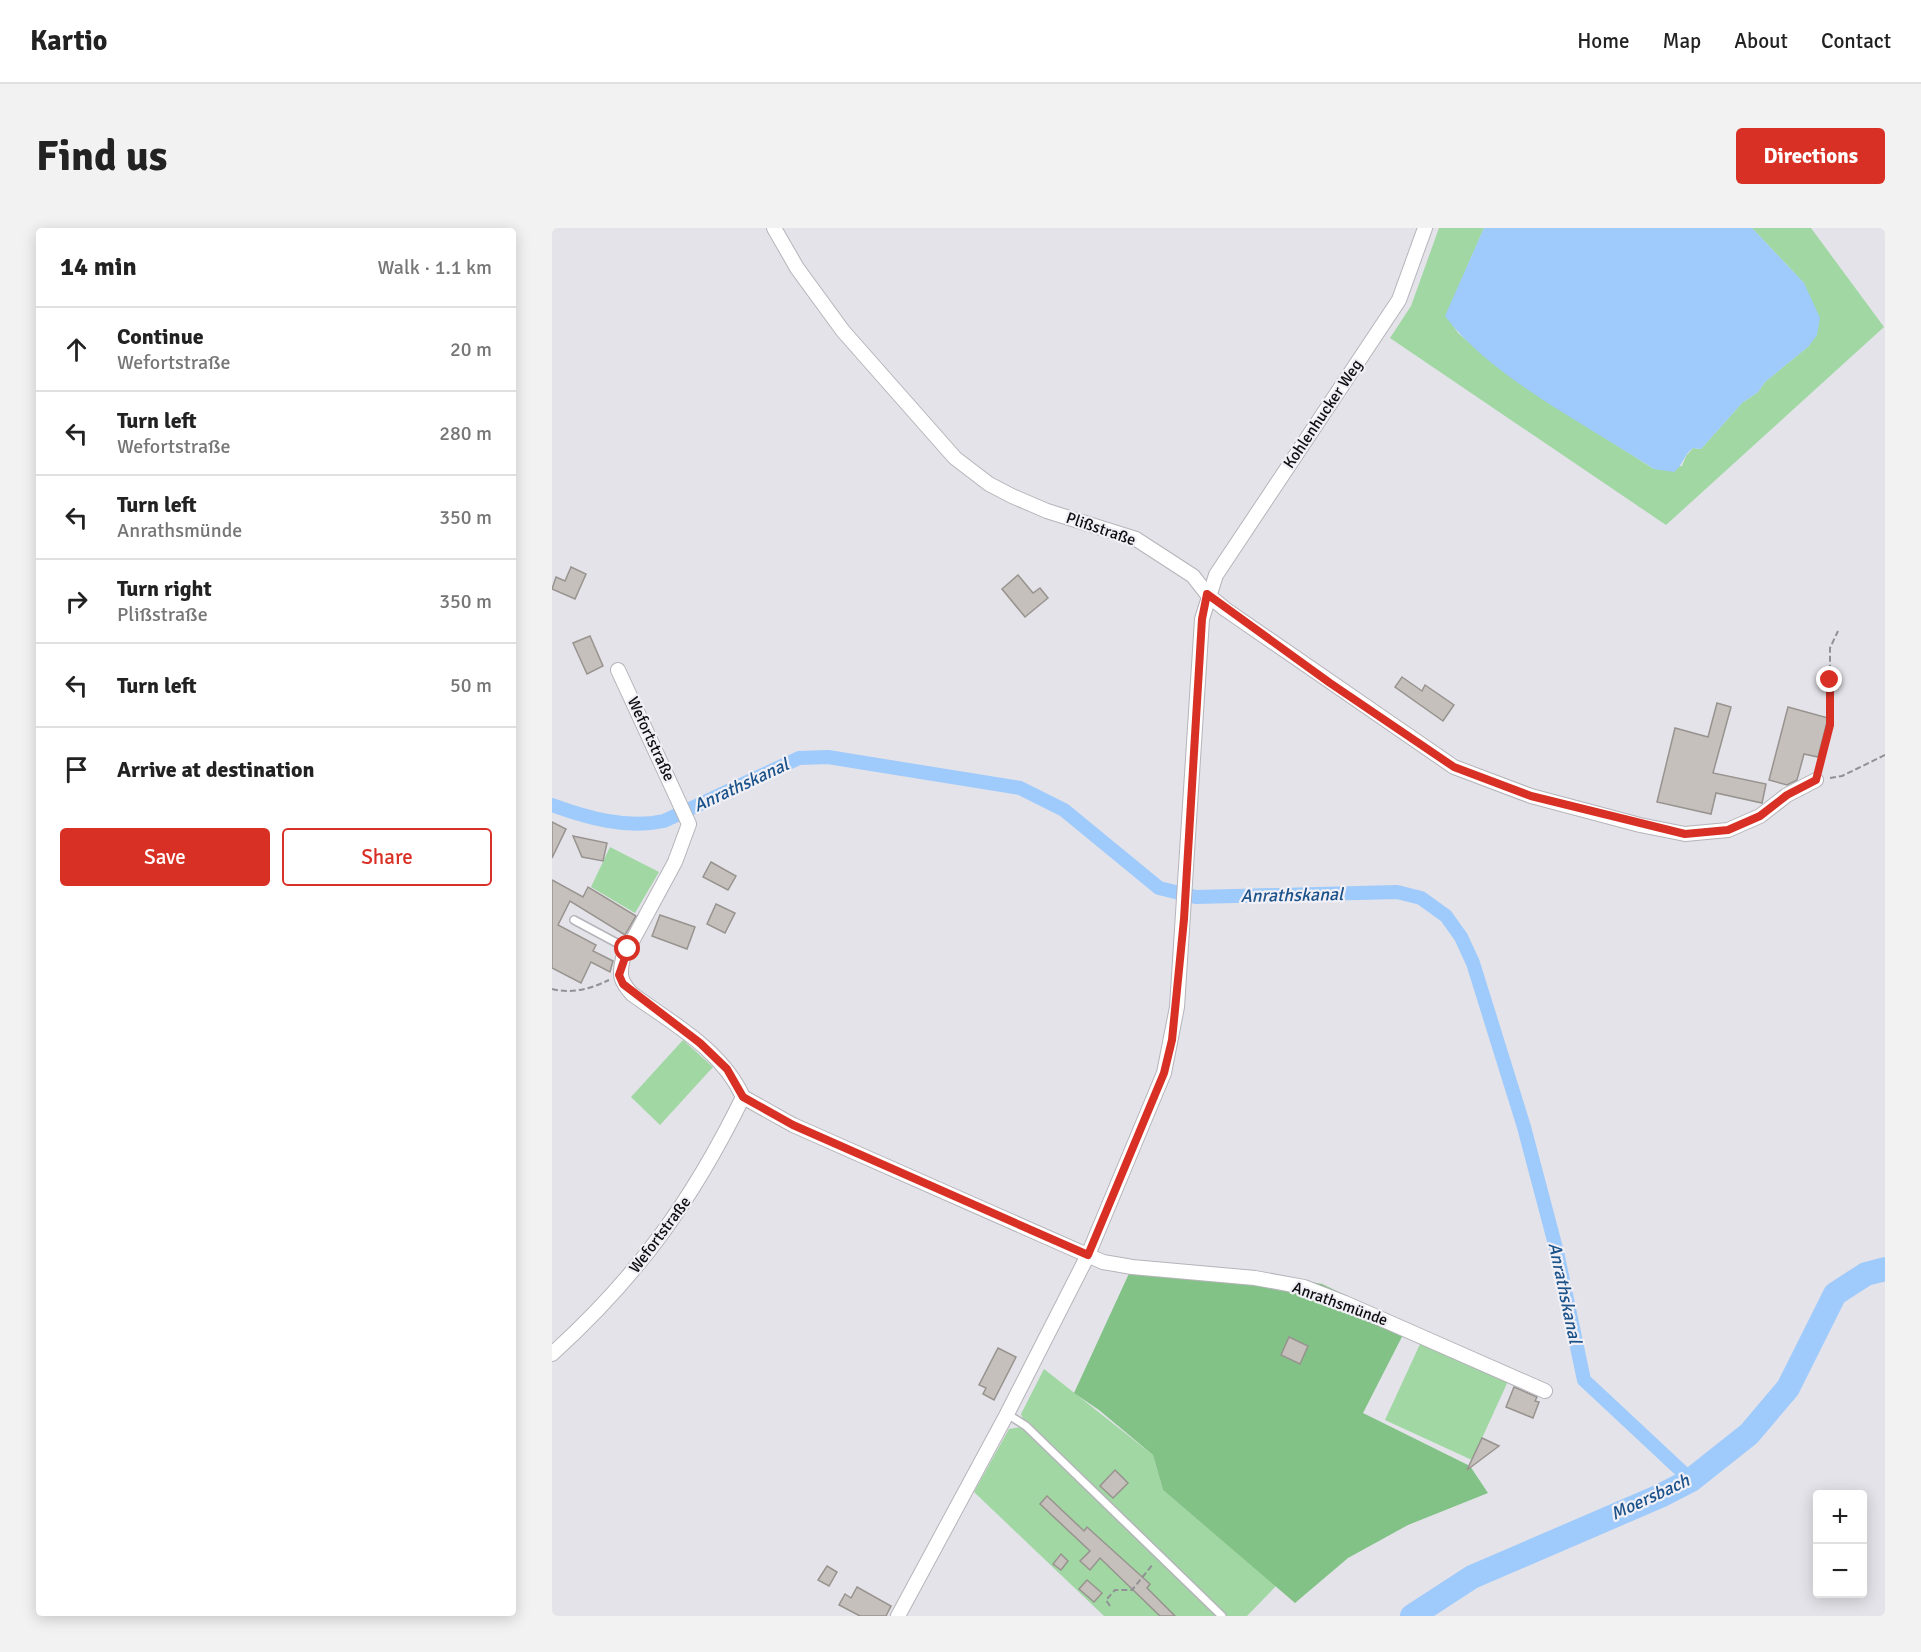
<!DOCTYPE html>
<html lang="en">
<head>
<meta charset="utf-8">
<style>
	body { margin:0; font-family:Signika,sans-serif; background:#f2f2f2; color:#222 }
	.controls { position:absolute; right:18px; bottom:18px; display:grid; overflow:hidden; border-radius:6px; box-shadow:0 3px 15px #0003 }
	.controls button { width:54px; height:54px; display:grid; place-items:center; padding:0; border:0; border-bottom:2px solid #e0e0e0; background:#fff; color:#222; font:30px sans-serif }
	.stop { position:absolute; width:18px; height:18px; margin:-14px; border:4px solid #d93025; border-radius:50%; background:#fff }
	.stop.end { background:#d93025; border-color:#fff; box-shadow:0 2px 6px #0008 }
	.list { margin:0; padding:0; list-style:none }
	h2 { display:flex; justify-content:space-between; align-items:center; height:78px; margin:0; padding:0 24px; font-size:26px }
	h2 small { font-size:20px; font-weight:400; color:#767676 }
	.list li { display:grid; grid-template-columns:39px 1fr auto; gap:18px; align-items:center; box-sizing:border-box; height:84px; padding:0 24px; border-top:2px solid #e0e0e0 }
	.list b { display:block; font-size:22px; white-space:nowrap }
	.list p { margin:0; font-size:20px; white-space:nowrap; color:#767676 }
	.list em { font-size:20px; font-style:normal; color:#767676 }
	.actions { display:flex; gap:12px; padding:18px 24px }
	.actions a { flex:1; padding:14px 0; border:2px solid #d93025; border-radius:6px; text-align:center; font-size:21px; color:#d93025 }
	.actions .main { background:#d93025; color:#fff }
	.icon { flex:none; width:33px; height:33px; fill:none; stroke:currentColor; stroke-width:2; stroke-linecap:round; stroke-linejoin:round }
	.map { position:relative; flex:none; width:1333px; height:1388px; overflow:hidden; border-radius:6px }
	header { display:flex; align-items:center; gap:36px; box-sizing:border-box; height:84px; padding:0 30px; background:#fff; border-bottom:2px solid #e0e0e0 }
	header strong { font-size:28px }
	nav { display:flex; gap:33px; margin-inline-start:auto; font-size:21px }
	.intro { display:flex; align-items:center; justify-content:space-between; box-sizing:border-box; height:144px; padding:0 36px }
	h1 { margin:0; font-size:42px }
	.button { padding:15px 27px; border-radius:6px; background:#d93025; color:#fff; font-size:21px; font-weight:700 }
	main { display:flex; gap:36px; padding:0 36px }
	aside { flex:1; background:#fff; border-radius:6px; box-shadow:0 3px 15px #0003 }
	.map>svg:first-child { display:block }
	.green { fill:#a0d7a3 }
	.forest { fill:#83c286 }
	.water { fill:#9ecafc }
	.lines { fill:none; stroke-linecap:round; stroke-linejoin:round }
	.canal { stroke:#9ecafc; stroke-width:14 }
	.river { stroke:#9ecafc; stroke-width:24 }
	.building { fill:#c5c0bc; stroke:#98938f; stroke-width:1.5 }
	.lane-casing { stroke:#b5b4ba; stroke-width:10 }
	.street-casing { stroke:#b5b4ba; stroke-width:16 }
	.path { stroke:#919195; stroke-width:2; stroke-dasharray:6 3; stroke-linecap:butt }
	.lane { stroke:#fff; stroke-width:7 }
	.street { stroke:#fff; stroke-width:14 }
	.route { stroke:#d93025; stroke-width:8 }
	.labels { text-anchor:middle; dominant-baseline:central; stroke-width:4.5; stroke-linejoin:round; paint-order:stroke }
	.street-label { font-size:16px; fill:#0f0f11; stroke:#f1f0f6 }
	.water-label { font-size:18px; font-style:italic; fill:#1b528a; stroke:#f1f0f6 }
</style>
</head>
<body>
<header>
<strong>Kartio</strong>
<nav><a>Home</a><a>Map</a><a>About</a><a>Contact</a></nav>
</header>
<div class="intro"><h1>Find us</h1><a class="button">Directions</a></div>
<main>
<aside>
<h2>14 min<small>Walk · 1.1 km</small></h2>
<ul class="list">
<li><svg class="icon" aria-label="ahead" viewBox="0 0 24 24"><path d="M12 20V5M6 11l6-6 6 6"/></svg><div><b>Continue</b><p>Wefortstraße</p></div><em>20 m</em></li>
<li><svg class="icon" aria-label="left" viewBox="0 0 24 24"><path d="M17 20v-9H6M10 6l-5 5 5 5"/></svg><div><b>Turn left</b><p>Wefortstraße</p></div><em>280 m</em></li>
<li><svg class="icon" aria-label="left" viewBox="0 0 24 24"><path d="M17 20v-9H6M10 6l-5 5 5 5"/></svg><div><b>Turn left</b><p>Anrathsmünde</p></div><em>350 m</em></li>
<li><svg class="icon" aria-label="right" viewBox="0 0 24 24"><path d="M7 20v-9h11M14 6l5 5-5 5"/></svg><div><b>Turn right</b><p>Plißstraße</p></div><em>350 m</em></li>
<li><svg class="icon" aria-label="left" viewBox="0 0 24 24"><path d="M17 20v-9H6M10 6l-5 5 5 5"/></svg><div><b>Turn left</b></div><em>50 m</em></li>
<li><svg class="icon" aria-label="arrive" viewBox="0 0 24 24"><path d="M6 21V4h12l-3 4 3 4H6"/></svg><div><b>Arrive at destination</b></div></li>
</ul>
<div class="actions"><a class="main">Save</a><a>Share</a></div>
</aside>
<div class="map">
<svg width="1333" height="1388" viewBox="0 0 1333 1388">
	<rect width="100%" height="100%" fill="#e3e3e9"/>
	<g class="green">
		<path d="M 887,0 L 932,0 L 894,87 L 906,105 L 937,131 L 995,173 L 1102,241 L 1130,238 L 1134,228 L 1141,220 L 1149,221 L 1190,175 L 1206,164 L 1213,154 L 1257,118 L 1252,55 L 1200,0 L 1259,0 L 1332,99 L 1114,297 L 838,110 L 859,78 Z"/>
		<path d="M 58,619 L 107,644 L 83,685 L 39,659 Z"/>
		<path d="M 131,812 L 161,839 L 108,897 L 79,869 Z"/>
		<path d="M 869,1114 L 957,1151 L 920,1232 L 833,1192 Z"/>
		<path d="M 492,1141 L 601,1227 L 611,1262 L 724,1358 L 695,1388 L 552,1388 L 422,1264 L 457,1201 L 474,1198 L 469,1186 Z"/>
	</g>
	<path class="forest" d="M 580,1039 L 718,1046 L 770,1056 L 856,1097 L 811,1185 L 918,1238 L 936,1265 L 856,1297 L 796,1330 L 743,1375 L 611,1262 L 601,1227 L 547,1182 L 522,1165 Z"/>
	<path class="water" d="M 932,0 L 1200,0 L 1252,55 L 1268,90 L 1265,107 L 1257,118 L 1213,154 L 1206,164 L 1190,175 L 1149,221 L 1141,220 C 1132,226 1131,237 1122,244 L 1102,241 C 1038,199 937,148 893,88 Z"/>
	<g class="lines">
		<path class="canal" d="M 0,577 C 36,590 74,601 112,593 L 247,530 L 276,529 L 468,560 L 512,582 L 607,660 L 644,669 L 845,664 L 869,670 L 894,688 L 909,709 L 921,735 L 972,899 L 1005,1024 L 1032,1152 L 1139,1252"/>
		<path class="river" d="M 860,1388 L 920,1349 L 1108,1268 L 1139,1252 L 1197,1206 L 1236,1160 L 1283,1066 L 1314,1046 L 1333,1041"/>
	</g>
	<g class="building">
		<path d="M 19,339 L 34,346 L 23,371 L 0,361 L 4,349 L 13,353 Z"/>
		<path d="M 466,347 L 481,365 L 488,360 L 496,370 L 473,389 L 450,361 Z"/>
		<path d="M 38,408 L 51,438 L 35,446 L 21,415 Z"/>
		<path d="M 850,449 L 870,463 L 873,457 L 902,477 L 891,493 L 843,459 Z"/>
		<path d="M 1165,475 L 1179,479 L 1161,545 L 1214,556 L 1210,575 L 1164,565 L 1159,586 L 1105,574 L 1123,500 L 1156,509 Z"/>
		<path d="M 1236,479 L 1276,490 L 1266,529 L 1252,526 L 1245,552 L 1235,557 L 1217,552 Z"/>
		<path d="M 0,594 L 14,601 L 0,630 Z"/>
		<path d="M 21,608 L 55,615 L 51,633 L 30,629 Z"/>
		<path d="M 159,634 L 184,648 L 176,662 L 151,649 Z"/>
		<path d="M 0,652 L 31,669 L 36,659 L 84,688 L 73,707 L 18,673 L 6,697 L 44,717 L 41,723 L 61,733 L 58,744 L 39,734 L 29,755 L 0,740 Z"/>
		<path d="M 164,676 L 183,685 L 173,705 L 155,696 Z"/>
		<path d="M 108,687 L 143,699 L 135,721 L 100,708 Z"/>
		<path d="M 737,1109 L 756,1118 L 748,1136 L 729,1127 Z"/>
		<path d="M 446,1120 L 464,1129 L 442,1172 L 431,1166 L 434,1160 L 427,1157 Z"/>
		<path d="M 962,1159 L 985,1169 L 983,1173 L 987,1174 L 981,1190 L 954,1179 Z"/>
		<path d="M 930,1210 L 947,1218 L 915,1242 Z"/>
		<path d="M 563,1242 L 576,1255 L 561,1270 L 548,1258 Z"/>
		<path d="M 495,1268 L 532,1303 L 535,1299 L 598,1356 L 595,1360 L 623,1388 L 608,1388 L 548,1330 L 538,1342 L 528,1333 L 538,1323 L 488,1276 Z"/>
		<path d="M 509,1326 L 516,1333 L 509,1342 L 501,1336 Z"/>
		<path d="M 275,1338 L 285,1344 L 277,1358 L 266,1352 Z"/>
		<path d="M 535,1352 L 550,1365 L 542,1374 L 527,1361 Z"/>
		<path d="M 305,1359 L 339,1378 L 334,1388 L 308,1388 L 287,1377 L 293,1366 L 299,1370 Z"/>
	</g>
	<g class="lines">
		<defs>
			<g id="lane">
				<path d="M 22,692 L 76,721"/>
				<path d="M 455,1186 L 474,1198 L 670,1388"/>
			</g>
			<g id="street">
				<path d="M 222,0 L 245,40 L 291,103 L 403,230 L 437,256 L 460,268 L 495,283 L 584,311 L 641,348 L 655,366 L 673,381 L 902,539 L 979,568 L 1088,597 L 1133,606 L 1176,602 L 1208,588 L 1235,567 L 1264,552"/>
				<path d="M 66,442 L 137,596 L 123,634 L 71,730 C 67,747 68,753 80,766 C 120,795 170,822 191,869"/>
				<path d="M 0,1126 C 86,1048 140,973 191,869 L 241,897 L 551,1034 L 580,1039 L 703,1050 L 752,1059 L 793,1075 L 993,1163"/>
				<path d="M 346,1388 L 455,1186 L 536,1027 L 612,845 L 625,779 L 650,391 L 664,347 L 847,72 L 873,0"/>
			</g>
		</defs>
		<use href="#lane" class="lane-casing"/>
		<use href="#street" class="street-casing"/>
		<g class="path">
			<path d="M 1266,540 L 1278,497 L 1278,420 L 1286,403"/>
			<path d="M 1278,550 L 1290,548 L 1333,527"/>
			<path d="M 0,761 C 20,766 38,761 57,752"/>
			<path d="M 558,1378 L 554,1372 L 563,1362 L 580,1362 L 601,1336"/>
		</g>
		<use href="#lane" class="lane"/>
		<use href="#street" class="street"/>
	</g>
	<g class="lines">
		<path class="route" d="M 76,721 L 67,747 L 71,756 L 148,815 L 175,841 L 191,869 L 241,897 L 536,1027 L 612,845 L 620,812 L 632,691 L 650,391 L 655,366 L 778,455 L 902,539 L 979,568 L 1133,606 L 1176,602 L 1208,588 L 1235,567 L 1264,552 L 1278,497 L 1278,452"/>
	</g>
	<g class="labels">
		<g class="street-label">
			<text transform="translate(771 186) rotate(-56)">Kohlenhucker Weg</text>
			<text transform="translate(549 301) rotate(19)">Plißstraße</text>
			<text transform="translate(99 511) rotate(65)">Wefortstraße</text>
			<text transform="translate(108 1007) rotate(-53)">Wefortstraße</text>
			<text transform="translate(788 1076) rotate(20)">Anrathsmünde</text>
		</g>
		<g class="water-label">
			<text transform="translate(189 557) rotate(-25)">Anrathskanal</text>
			<text transform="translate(740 667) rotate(-1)">Anrathskanal</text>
			<text transform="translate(1013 1065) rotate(78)">Anrathskanal</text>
			<text transform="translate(1098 1269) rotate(-25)">Moersbach</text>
		</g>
	</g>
</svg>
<div class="controls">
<button>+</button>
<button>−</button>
</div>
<div class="stop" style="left:76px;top:721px"></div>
<div class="stop end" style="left:1278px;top:452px"></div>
</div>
</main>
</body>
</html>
